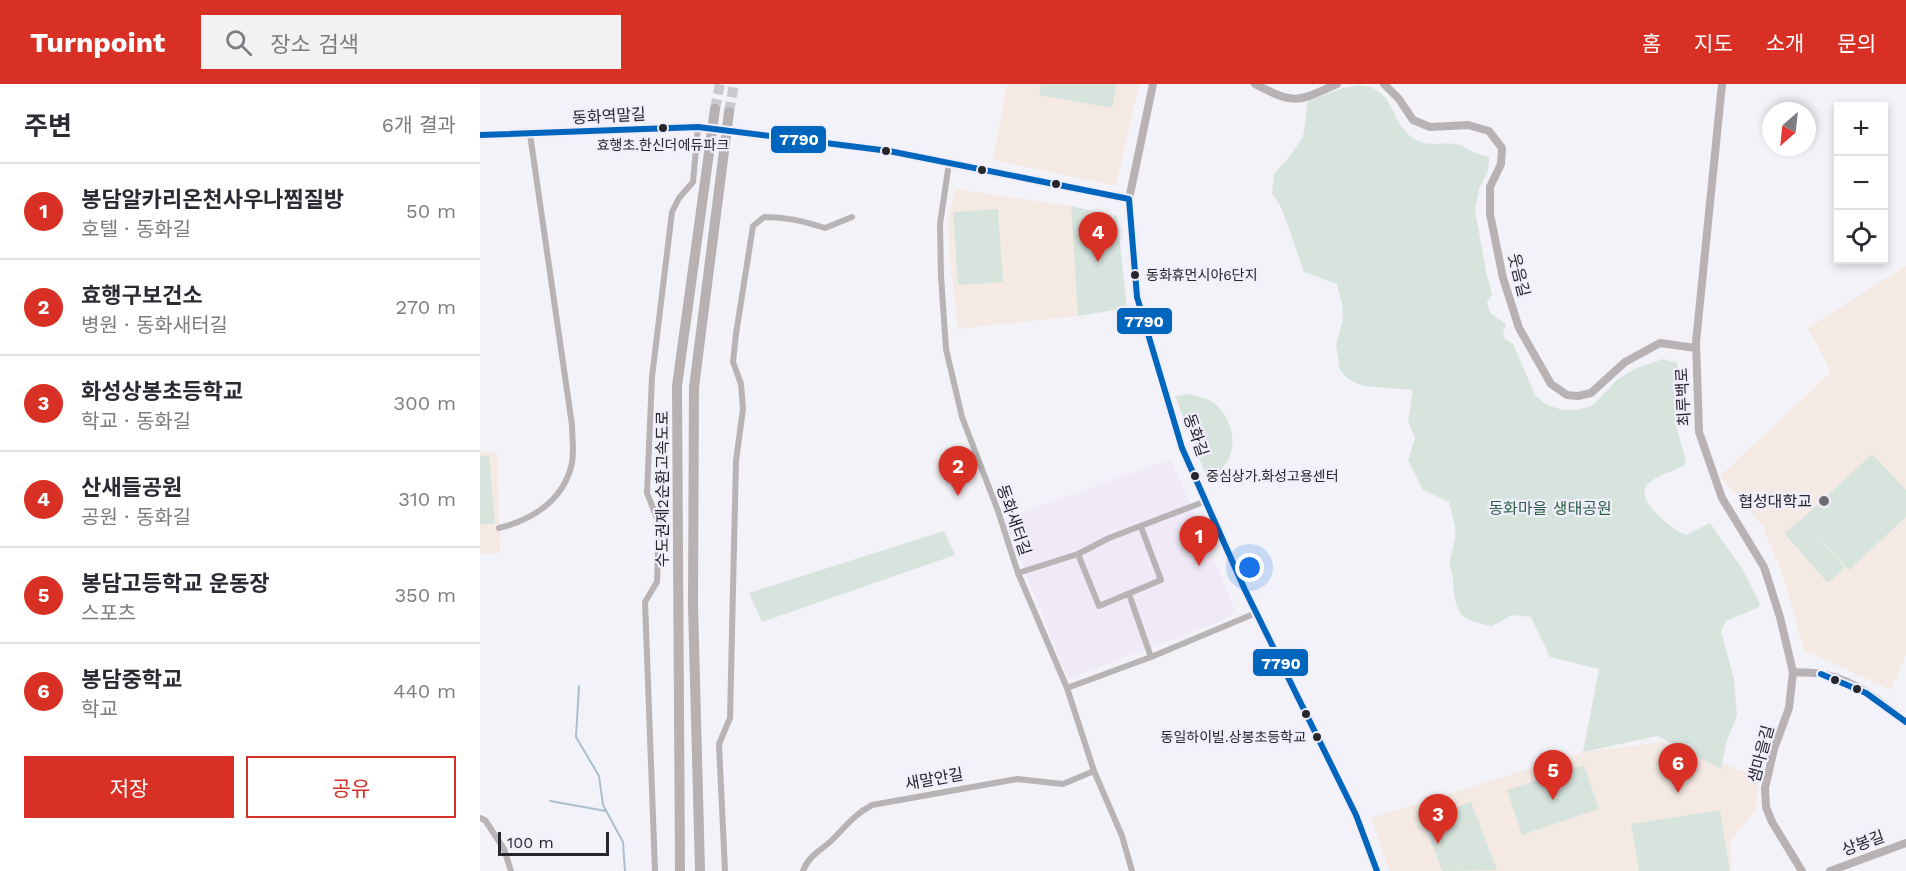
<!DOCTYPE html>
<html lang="ko">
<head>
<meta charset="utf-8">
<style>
	body { margin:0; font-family:"Work Sans","Noto Sans KR",sans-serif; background:#f2f2f3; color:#2b2b33 }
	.controls { position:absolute; right:18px; top:18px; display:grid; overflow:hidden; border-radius:0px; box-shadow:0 3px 9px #0003 }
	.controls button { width:54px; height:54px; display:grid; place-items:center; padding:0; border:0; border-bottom:2px solid #e1e1e2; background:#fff; color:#2b2b33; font:30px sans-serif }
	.compass { position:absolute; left:1282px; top:18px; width:54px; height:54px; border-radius:50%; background:#fff; box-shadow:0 3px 9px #0003; rotate:207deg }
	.scale { position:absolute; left:18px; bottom:15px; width:111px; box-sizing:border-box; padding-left:6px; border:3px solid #28262d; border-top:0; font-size:16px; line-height:21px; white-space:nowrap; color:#28262d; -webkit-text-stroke:4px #f1eefc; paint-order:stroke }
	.you { position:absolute; left:770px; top:484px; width:21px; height:21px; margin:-15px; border:4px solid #fff; border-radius:50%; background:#1a73e8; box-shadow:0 0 0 9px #1a73e833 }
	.badge { display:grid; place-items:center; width:39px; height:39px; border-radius:50%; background:#d93025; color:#fff; font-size:20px; font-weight:700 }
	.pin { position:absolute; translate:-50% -50px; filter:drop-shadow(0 2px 3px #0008) }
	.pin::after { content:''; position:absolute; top:32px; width:21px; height:18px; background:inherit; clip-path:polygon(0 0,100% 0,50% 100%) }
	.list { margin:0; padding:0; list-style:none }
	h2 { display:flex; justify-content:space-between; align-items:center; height:78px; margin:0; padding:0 24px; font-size:26px }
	h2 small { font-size:20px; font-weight:400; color:#7c7c81 }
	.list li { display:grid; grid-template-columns:39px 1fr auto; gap:18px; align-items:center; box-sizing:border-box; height:96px; padding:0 24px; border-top:2px solid #e1e1e2 }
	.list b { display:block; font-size:22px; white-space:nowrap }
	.list p { margin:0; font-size:20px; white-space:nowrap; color:#7c7c81 }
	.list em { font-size:20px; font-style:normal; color:#7c7c81 }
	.actions { display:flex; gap:12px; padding:18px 24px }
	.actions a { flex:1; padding:14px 0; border:2px solid #d93025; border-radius:0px; text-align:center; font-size:21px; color:#d93025 }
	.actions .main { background:#d93025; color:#fff }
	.icon { flex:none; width:33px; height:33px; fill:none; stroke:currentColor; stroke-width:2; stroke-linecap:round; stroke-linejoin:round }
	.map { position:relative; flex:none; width:1426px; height:787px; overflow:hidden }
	header { display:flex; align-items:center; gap:36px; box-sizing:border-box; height:84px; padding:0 30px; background:#d93025; color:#fff }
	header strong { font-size:28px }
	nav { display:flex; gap:33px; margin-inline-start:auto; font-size:21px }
	.search { width:420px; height:54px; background:#f2f2f3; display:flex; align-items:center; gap:15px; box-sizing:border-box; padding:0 21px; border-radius:0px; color:#7c7c81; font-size:22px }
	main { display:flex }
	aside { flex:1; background:#fff }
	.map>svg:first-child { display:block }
	.commercial { fill:#f0e9f7 }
	.education { fill:#f4eae3 }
	.green { fill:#d7e4de }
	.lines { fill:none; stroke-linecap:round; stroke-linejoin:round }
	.stream { stroke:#aac0ce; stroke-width:2 }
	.highway-tunnel { stroke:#cac9cf; stroke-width:10; stroke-dasharray:10 5; stroke-linecap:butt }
	.street { stroke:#b8b3b4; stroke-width:6 }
	.secondary { stroke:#b8b2b4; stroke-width:8 }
	.highway { stroke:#b7b1b3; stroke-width:10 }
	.bus-1-casing { stroke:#f1eefc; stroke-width:10 }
	.bus-1 { stroke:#0065bd; stroke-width:6 }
	.bus-dot { fill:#28262d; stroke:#f1eefc; stroke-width:2 }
	.poi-dot { fill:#6f6d74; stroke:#f1eefc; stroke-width:2 }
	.labels { text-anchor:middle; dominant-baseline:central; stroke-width:4.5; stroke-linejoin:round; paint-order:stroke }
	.bus-label { font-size:14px; fill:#28262d; stroke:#f1eefc; text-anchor:start }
	.street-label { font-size:16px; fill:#28262d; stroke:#f1eefc }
	.poi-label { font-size:16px; fill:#28262d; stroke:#f1eefc; text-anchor:end }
	.park-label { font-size:16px; fill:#2e6246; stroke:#f1eefc }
	.line-badge { stroke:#f1eefc; stroke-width:2 }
	.badge-label { font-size:16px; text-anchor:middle; font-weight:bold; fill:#fff }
</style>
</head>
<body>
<header>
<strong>Turnpoint</strong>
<div class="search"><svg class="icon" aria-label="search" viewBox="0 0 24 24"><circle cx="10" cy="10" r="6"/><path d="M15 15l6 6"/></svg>장소 검색</div>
<nav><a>홈</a><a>지도</a><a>소개</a><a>문의</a></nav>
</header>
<main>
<aside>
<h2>주변<small>6개 결과</small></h2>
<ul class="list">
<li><span class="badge">1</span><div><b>봉담알카리온천사우나찜질방</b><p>호텔 · 동화길</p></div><em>50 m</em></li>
<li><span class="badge">2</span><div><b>효행구보건소</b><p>병원 · 동화새터길</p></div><em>270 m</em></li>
<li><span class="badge">3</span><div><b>화성상봉초등학교</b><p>학교 · 동화길</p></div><em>300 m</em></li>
<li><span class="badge">4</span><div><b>산새들공원</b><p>공원 · 동화길</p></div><em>310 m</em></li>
<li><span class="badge">5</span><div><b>봉담고등학교 운동장</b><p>스포츠</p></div><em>350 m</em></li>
<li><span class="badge">6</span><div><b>봉담중학교</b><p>학교</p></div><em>440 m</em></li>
</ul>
<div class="actions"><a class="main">저장</a><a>공유</a></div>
</aside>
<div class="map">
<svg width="1426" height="787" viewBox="0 0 1426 787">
	<rect width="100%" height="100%" fill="#f3f2f8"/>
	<path class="commercial" d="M 691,375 L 755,526 L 744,536 L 588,595 L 524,435 Z"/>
	<g class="education">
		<path d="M 527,0 L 659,0 L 636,102 L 513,76 Z"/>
		<path d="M 475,105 L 591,122 L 598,232 L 478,245 L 470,172 L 468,135 Z"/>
		<path d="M 1426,182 L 1426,570 L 1411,606 L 1324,566 L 1303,491 L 1283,443 L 1240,392 L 1351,288 L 1328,244 Z"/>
		<path d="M 0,367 L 17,369 L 20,469 L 0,470 Z"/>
		<path d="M 1182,658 L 1279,693 L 1276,726 L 1250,757 L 1251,787 L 909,787 L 891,734 L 1103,668 Z"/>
	</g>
	<g class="green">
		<path d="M 561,0 L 637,0 L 632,24 L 559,11 Z"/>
		<path d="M 880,1 C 886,2 893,3 898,7 C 916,20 914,45 938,57 C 951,63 965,57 979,61 C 984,62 987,65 991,67 C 997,70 1003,71 1009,73 L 1008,87 L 999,105 L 995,126 L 1006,187 L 1012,211 L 1007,218 L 1010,229 L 1026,240 L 1023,249 L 1025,255 L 1033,260 L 1055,311 L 1067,321 L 1083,326 L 1098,326 L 1113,321 L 1136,297 L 1154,285 L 1168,280 L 1183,275 L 1198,279 L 1195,305 L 1195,338 L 1206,378 L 1204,382 C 1194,387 1177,391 1169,399 C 1151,415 1193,446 1206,451 L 1230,439 L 1263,486 L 1280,520 L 1279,523 L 1246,537 L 1241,547 L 1254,595 L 1257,631 L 1246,660 L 1241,685 L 1177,652 L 1103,668 L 1119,585 L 1070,573 L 1051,533 L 1032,531 L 1012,542 C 978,536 975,529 973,496 C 973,489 969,484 970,478 C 971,468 977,455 975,445 C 974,436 971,427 969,418 L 943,406 L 928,376 L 935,354 L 928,337 L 933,306 L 883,302 L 868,295 L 860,286 L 856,261 L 863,235 L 862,220 L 857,200 L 824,188 L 802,125 L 792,109 L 794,90 L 809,73 L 823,53 L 828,17 L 863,4 Z"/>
		<path d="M 591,122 L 637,132 L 647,224 L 598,232 Z"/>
		<path d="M 518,125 L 523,198 L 478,201 L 473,128 Z"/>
		<path d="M 709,310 C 716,312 725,314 731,317 C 749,327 759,359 748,376 C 743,385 736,390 728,396 L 695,312 Z"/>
		<path d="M 1392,370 L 1426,406 L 1426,433 L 1369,486 L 1332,447 L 1365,484 L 1348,499 L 1304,449 L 1322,435 Z"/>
		<path d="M 0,372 L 9,372 L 15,439 L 0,441 Z"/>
		<path d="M 464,447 L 475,471 L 282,538 L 269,509 Z"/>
		<path d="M 1104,681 L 1119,725 L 1042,751 L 1027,706 Z"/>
		<path d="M 991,718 L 1017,786 L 962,787 L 943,736 Z"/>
		<path d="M 1240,726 L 1250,787 L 1159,787 L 1151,740 Z"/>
	</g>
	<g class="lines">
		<g class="stream">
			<path d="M 99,602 L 96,653 L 119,692 L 123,721 L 143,758 L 145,787"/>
			<path d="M 70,717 L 126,727"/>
		</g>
		<g class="highway-tunnel">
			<path d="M 235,25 L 240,0"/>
			<path d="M 249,28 L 254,0"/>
		</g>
		<g class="street">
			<path d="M 469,79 L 460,140 L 461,192 L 466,265 L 482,333 L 518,427 L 538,489 L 587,604 L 614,687 L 642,752 L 652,787"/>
			<path d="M 19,444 C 52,436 82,417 91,383 C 95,371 92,354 92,341 L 50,50"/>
			<path d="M 598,470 L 619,522 L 681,496 L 661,443"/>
			<path d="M 538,489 L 598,470 L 629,454 L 726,417"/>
			<path d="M 649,510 L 671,573"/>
			<path d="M 587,604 L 671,573 L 776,529"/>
			<path d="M 0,734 L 5,736 L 24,765 L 31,787"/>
			<path d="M 175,787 L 165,518 L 177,498 L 179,439 L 167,409 L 172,293 L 192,128 L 199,114 L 213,98 L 218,43"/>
			<path d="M 245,787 L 239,660 L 250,634 L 256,377 L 263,325 L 261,300 L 253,278 L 256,250 L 273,142 L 284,133 C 307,133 323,137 345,144 L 372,133"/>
			<path d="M 323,787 C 328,772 342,766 352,756 C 366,742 375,730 392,721 L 537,695 L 583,700 L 614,687"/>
		</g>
		<g class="secondary">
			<path d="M 673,0 L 649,115 L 657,213 L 702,364 L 765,506 L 876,731 L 897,787"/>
			<path d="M 775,0 C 815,21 817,18 857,0"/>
			<path d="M 904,0 L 919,15 L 933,36 L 950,43 L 988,41 L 1009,47 L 1022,64 L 1021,80 L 1010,103 L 1010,130 L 1023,194 L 1039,244 L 1071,300 L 1087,311 L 1098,312 L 1111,309 L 1145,278 L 1180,259 L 1216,264"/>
			<path d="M 1242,0 L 1216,258 L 1219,348 L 1242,414 L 1284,483 L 1300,533 L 1313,588 L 1309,624 L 1294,665 L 1285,704 L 1286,723 L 1292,738 L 1322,787"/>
			<path d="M 0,51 L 218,43 L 409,67 L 649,115"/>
			<path d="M 1313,588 C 1322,589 1332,588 1341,590 C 1375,596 1400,617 1426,638"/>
			<path d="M 1350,787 L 1426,759"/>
		</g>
		<g class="highway">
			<path d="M 200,787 L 197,302 L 235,25"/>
			<path d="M 220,787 L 213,521 L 214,303 L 249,28"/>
		</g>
		<defs>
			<g id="bus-1">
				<path d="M 0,51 L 218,43 L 409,67 L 649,115 L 657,213 L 702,364 L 765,506 L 876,731 L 897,787"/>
				<path d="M 1341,590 L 1386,609 L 1426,638"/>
			</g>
		</defs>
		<use href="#bus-1" class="bus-1-casing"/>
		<use href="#bus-1" class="bus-1"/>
	</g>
	<g class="bus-dot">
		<circle cx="183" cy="44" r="5"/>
		<circle cx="406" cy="67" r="5"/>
		<circle cx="502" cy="86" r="5"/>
		<circle cx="576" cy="100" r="5"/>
		<circle cx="655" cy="191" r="5"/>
		<circle cx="715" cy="392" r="5"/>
		<circle cx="1355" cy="596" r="5"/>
		<circle cx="1377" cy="605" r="5"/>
		<circle cx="826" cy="630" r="5"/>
		<circle cx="837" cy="653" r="5"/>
	</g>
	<circle class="poi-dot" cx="1344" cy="417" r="6"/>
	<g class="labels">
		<g class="bus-label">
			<text x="183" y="61" text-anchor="middle">효행초.한신더에듀파크</text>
			<text x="666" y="191">동화휴먼시아6단지</text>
			<text x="726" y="392">중심상가.화성고용센터</text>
			<text x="826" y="653" text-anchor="end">동일하이빌.상봉초등학교</text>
		</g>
		<g class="street-label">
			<text transform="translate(129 32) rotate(-3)">동화역말길</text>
			<text transform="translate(1039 191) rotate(76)">웃음길</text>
			<text transform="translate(1203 313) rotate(-93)">최루백로</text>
			<text transform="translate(716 351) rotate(71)">동화길</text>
			<text transform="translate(182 405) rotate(-90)">수도권제2순환고속도로</text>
			<text transform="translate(534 436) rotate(71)">동화새터길</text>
			<text transform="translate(1281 670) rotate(-75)">샘마을길</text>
			<text transform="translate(454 695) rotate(-10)">새말안길</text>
			<text transform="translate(1383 759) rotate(-20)">상봉길</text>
		</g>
		<g class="poi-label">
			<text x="1332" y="417">협성대학교</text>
		</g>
		<g class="park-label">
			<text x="1070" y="424">동화마을 생태공원</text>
		</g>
	</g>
	<g class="line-badge">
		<rect x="290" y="41" width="57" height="29" rx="6" fill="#0065bd"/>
		<rect x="636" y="223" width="57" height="28" rx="6" fill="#0065bd"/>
		<rect x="772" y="564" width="57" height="29" rx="6" fill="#0065bd"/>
	</g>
	<g class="badge-label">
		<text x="319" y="61">7790</text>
		<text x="664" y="243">7790</text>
		<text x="801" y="585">7790</text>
	</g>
</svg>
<div class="controls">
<button>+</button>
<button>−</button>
<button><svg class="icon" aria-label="locate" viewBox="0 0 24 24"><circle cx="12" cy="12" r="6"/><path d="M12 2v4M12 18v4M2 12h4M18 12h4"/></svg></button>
</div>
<svg class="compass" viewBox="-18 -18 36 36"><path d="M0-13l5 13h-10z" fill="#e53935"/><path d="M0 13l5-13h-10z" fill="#7c7c81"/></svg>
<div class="scale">100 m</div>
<div class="you"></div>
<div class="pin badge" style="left:719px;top:482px">1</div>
<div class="pin badge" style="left:478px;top:412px">2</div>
<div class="pin badge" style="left:958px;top:760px">3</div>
<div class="pin badge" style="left:618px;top:178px">4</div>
<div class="pin badge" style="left:1073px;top:716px">5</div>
<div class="pin badge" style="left:1198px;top:709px">6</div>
</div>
</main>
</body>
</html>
